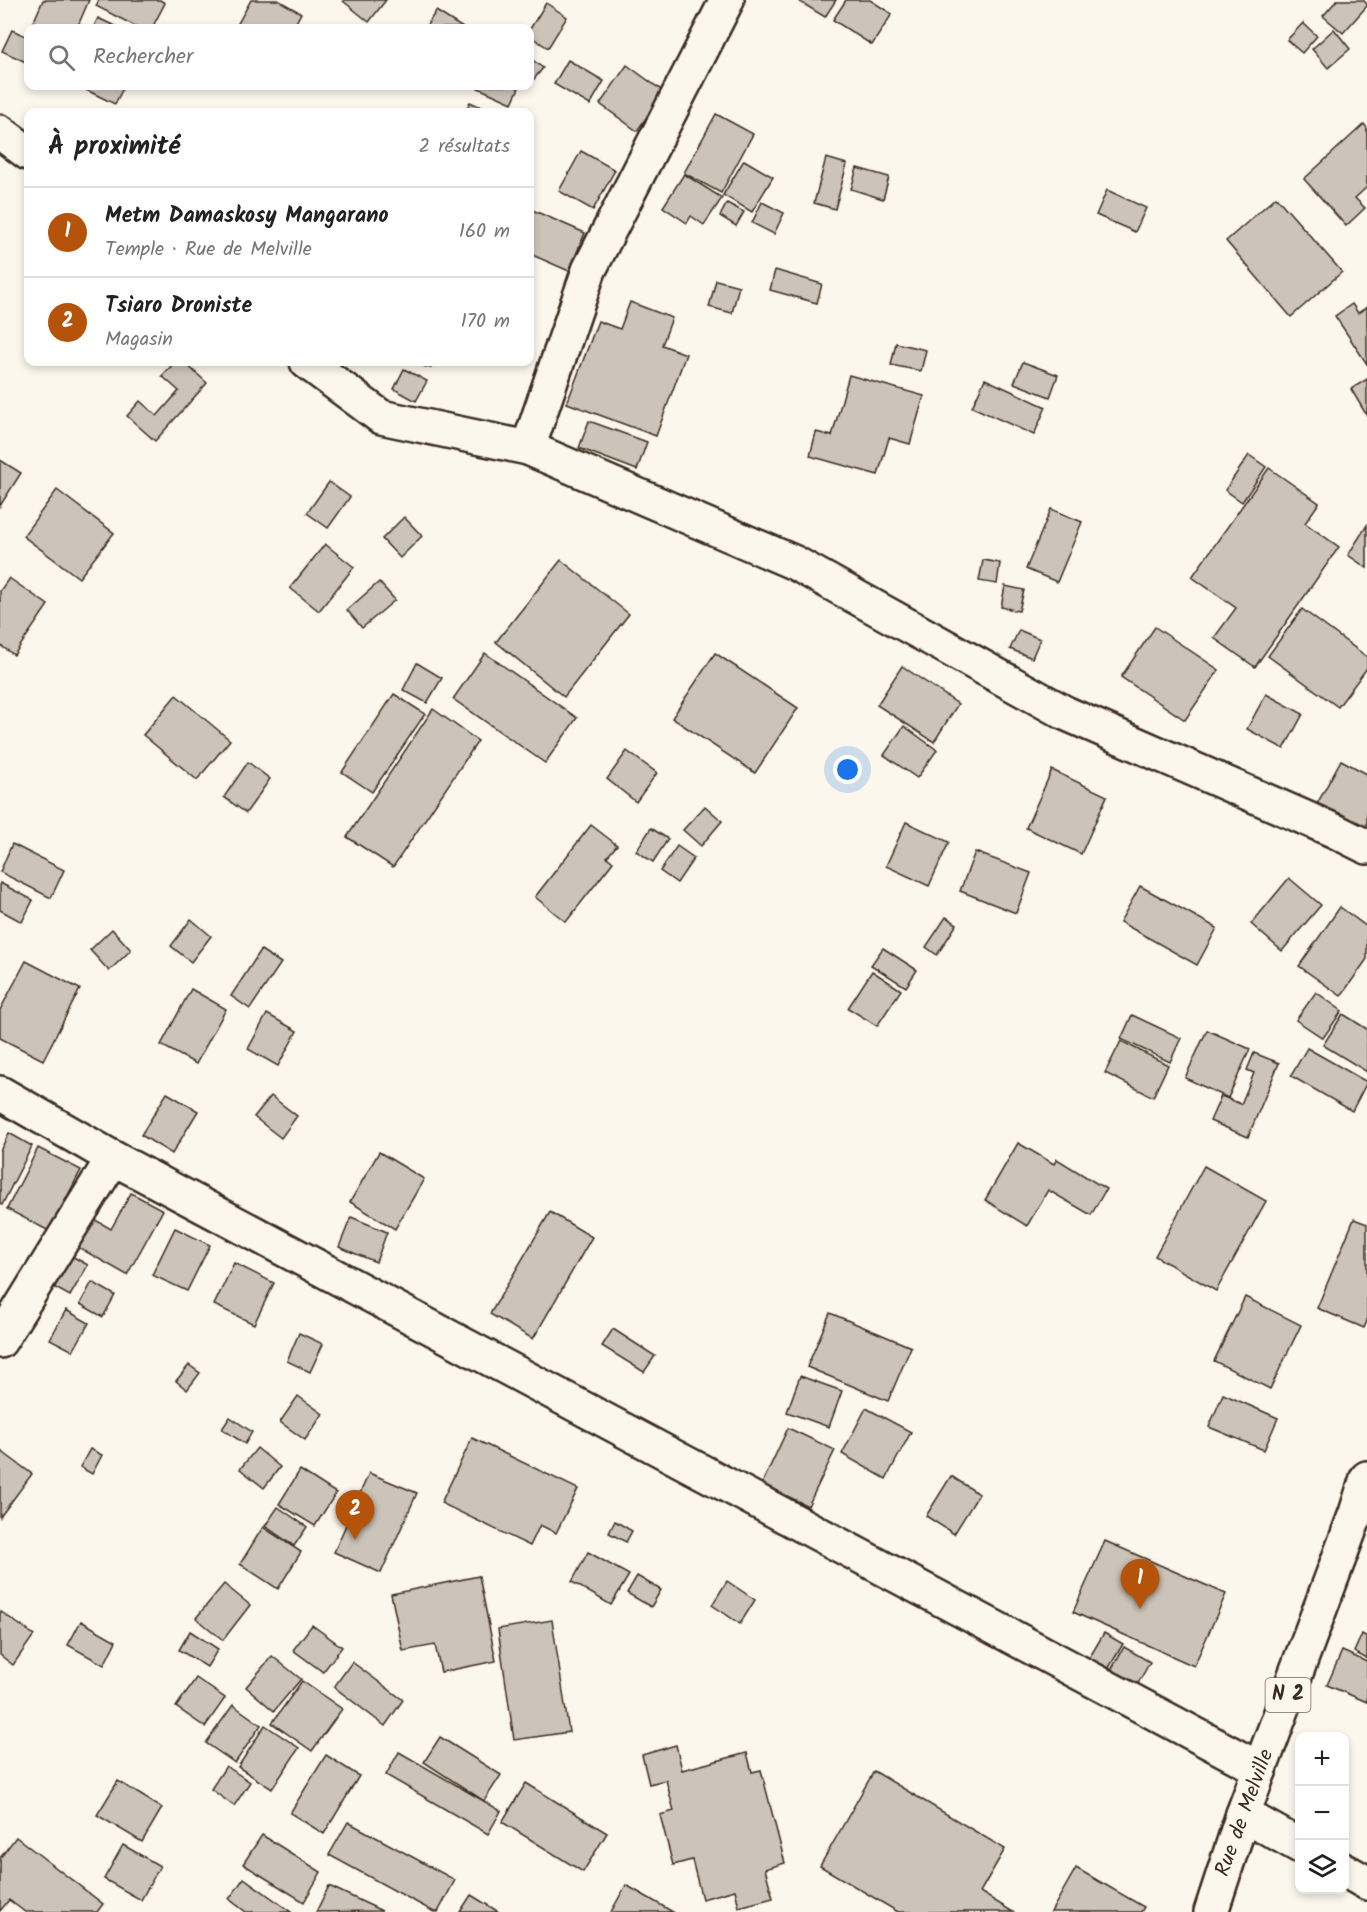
<!DOCTYPE html>
<html lang="fr">
<head>
<meta charset="utf-8">
<style>
	body { margin:0; font-family:Kalam,sans-serif; background:#f2f2f2; color:#222 }
	.controls { position:absolute; right:18px; bottom:18px; display:grid; overflow:hidden; border-radius:12px; box-shadow:0 3px 9px #0003 }
	.controls button { width:54px; height:54px; display:grid; place-items:center; padding:0; border:0; border-bottom:2px solid #e0e0e0; background:#fff; color:#222; font:30px sans-serif }
	.you { position:absolute; left:848px; top:770px; width:21px; height:21px; margin:-15px; border:4px solid #fff; border-radius:50%; background:#1a73e8; box-shadow:0 0 0 9px #1a73e833 }
	.badge { display:grid; place-items:center; width:39px; height:39px; border-radius:50%; background:#b45309; color:#fff; font-size:20px; font-weight:700 }
	.pin { position:absolute; translate:-50% -50px; filter:drop-shadow(0 2px 3px #0008) }
	.pin::after { content:''; position:absolute; top:32px; width:21px; height:18px; background:inherit; clip-path:polygon(0 0,100% 0,50% 100%) }
	.list { margin:0; padding:0; list-style:none }
	h2 { display:flex; justify-content:space-between; align-items:center; height:78px; margin:0; padding:0 24px; font-size:26px }
	h2 small { font-size:20px; font-weight:400; color:#767676 }
	.list li { display:grid; grid-template-columns:39px 1fr auto; gap:18px; align-items:center; box-sizing:border-box; height:90px; padding:0 24px; border-top:2px solid #e0e0e0 }
	.list b { display:block; font-size:22px; white-space:nowrap }
	.list p { margin:0; font-size:20px; white-space:nowrap; color:#767676 }
	.list em { font-size:20px; font-style:normal; color:#767676 }
	.icon { flex:none; width:33px; height:33px; fill:none; stroke:currentColor; stroke-width:2; stroke-linecap:round; stroke-linejoin:round }
	.map { position:relative; flex:none; width:1367px; height:1912px; overflow:hidden }
	.search { position:absolute; background:#fff; box-shadow:0 3px 9px #0003; left:24px; top:24px; width:510px; height:66px; display:flex; align-items:center; gap:15px; box-sizing:border-box; padding:0 21px; border-radius:12px; color:#767676; font-size:22px }
	.panel { position:absolute; background:#fff; box-shadow:0 3px 9px #0003; left:24px; top:108px; width:510px; height:258px; border-radius:12px }
	.map>svg:first-child { display:block }
	.building { fill:#ccc4b9; stroke:#3b2a1e; stroke-width:1.5 }
	.lines { fill:none; stroke-linecap:round; stroke-linejoin:round }
	.street-casing { stroke:#3b2a1e; stroke-width:38 }
	.primary-casing { stroke:#3b2a1e; stroke-width:38 }
	.street { stroke:#fbf7ec; stroke-width:33 }
	.primary { stroke:#fbf7ec; stroke-width:33 }
	.labels { text-anchor:middle; dominant-baseline:central; stroke-width:6; stroke-linejoin:round; paint-order:stroke }
	.shield { fill:#fbf7ec; stroke:#75685c; stroke-width:1.5 }
	.shield-label { font-size:20px; font-weight:bold; fill:#3b2a1e }
	.street-label { font-size:21px; fill:#3b2a1e; stroke:#fbf7ec }
</style>
</head>
<body>
<div class="map">
<svg width="1367" height="1912" viewBox="0 0 1367 1912">
	<rect width="100%" height="100%" fill="#fbf7ec"/>
	<filter id="ink" filterUnits="userSpaceOnUse"><feTurbulence type="fractalNoise" baseFrequency=".0167" numOctaves="2"/><feDisplacementMap in="SourceGraphic" scale="12" xChannelSelector="R" yChannelSelector="G"/><feConvolveMatrix kernelMatrix="1 2 1 2 8 2 1 2 1" color-interpolation-filters="sRGB"/></filter>
	<g filter="url(#ink)">
		<g class="building">
			<path d="M 43,0 L 89,0 L 77,28 L 31,28 Z"/>
			<path d="M 99,0 L 160,0 L 165,3 L 152,28 L 139,28 L 96,6 Z"/>
			<path d="M 251,0 L 278,0 L 301,13 L 293,28 L 240,28 L 236,27 Z"/>
			<path d="M 344,0 L 386,0 L 369,22 L 343,1 Z"/>
			<path d="M 797,0 L 836,0 L 825,17 Z"/>
			<path d="M 846,0 L 870,0 L 892,14 L 872,45 L 833,20 Z"/>
			<path d="M 1337,0 L 1363,0 L 1367,4 L 1367,6 L 1343,33 L 1323,16 Z"/>
			<path d="M 546,3 L 567,17 L 548,48 L 530,36 L 530,29 Z"/>
			<path d="M 436,11 L 463,28 L 425,28 Z"/>
			<path d="M 98,18 L 119,28 L 93,28 Z"/>
			<path d="M 1303,23 L 1317,36 L 1302,53 L 1287,40 Z"/>
			<path d="M 1334,29 L 1350,49 L 1328,68 L 1312,49 Z"/>
			<path d="M 12,30 L 28,37 L 28,63 L 2,51 Z"/>
			<path d="M 530,58 L 543,68 L 530,84 Z"/>
			<path d="M 568,60 L 604,81 L 590,105 L 554,84 Z"/>
			<path d="M 627,65 L 664,92 L 637,131 L 600,104 Z"/>
			<path d="M 78,86 L 124,86 L 115,104 Z"/>
			<path d="M 474,86 L 513,86 L 519,88 L 512,103 Z"/>
			<path d="M 470,102 L 492,112 L 465,112 Z"/>
			<path d="M 716,114 L 753,134 L 721,193 L 684,173 Z"/>
			<path d="M 1364,124 L 1367,128 L 1367,187 L 1355,198 L 1365,208 L 1346,226 L 1304,179 Z"/>
			<path d="M 581,151 L 615,170 L 593,210 L 559,191 Z"/>
			<path d="M 826,158 L 847,164 L 835,209 L 814,203 Z"/>
			<path d="M 744,160 L 773,177 L 752,212 L 723,195 Z"/>
			<path d="M 857,168 L 889,177 L 883,199 L 851,189 Z"/>
			<path d="M 684,174 L 722,198 L 704,225 L 691,216 L 687,223 L 663,207 Z"/>
			<path d="M 1107,190 L 1146,208 L 1135,232 L 1096,215 Z"/>
			<path d="M 1276,197 L 1342,272 L 1291,317 L 1226,241 Z"/>
			<path d="M 762,202 L 784,213 L 774,234 L 752,223 Z"/>
			<path d="M 727,203 L 744,212 L 736,226 L 720,216 Z"/>
			<path d="M 530,209 L 585,233 L 569,271 L 530,254 Z"/>
			<path d="M 775,270 L 822,284 L 817,303 L 770,290 Z"/>
			<path d="M 716,280 L 739,286 L 732,313 L 709,307 Z"/>
			<path d="M 630,302 L 672,318 L 662,345 L 686,354 L 656,436 L 567,403 L 598,321 L 620,329 Z"/>
			<path d="M 1352,304 L 1358,313 L 1367,307 L 1367,364 L 1335,316 Z"/>
			<path d="M 896,343 L 926,350 L 921,371 L 891,365 Z"/>
			<path d="M 175,362 L 184,362 L 207,383 L 155,441 L 127,416 L 140,401 L 157,416 L 179,391 L 162,376 Z"/>
			<path d="M 408,362 L 432,362 L 431,368 Z"/>
			<path d="M 1023,362 L 1058,375 L 1050,397 L 1014,383 Z"/>
			<path d="M 404,369 L 427,381 L 416,401 L 394,389 Z"/>
			<path d="M 849,375 L 924,396 L 910,444 L 889,438 L 878,475 L 810,456 L 816,432 L 832,436 Z"/>
			<path d="M 985,379 L 1046,407 L 1034,435 L 972,407 Z"/>
			<path d="M 1367,379 L 1367,416 L 1351,389 Z"/>
			<path d="M 589,421 L 647,442 L 637,470 L 579,448 Z"/>
			<path d="M 1249,455 L 1266,467 L 1242,502 L 1225,490 Z"/>
			<path d="M 0,460 L 21,473 L 0,506 Z"/>
			<path d="M 1269,468 L 1319,503 L 1305,523 L 1339,547 L 1255,667 L 1214,638 L 1236,608 L 1192,577 Z"/>
			<path d="M 329,482 L 350,497 L 328,528 L 307,513 Z"/>
			<path d="M 57,490 L 114,533 L 79,578 L 23,536 Z"/>
			<path d="M 1051,509 L 1082,522 L 1057,582 L 1026,569 Z"/>
			<path d="M 404,517 L 422,536 L 400,558 L 382,539 Z"/>
			<path d="M 1367,525 L 1367,568 L 1348,555 Z"/>
			<path d="M 325,544 L 354,567 L 319,611 L 290,588 Z"/>
			<path d="M 561,560 L 629,614 L 564,697 L 496,642 Z"/>
			<path d="M 983,560 L 1000,563 L 997,584 L 979,581 Z"/>
			<path d="M 9,578 L 48,605 L 14,655 L 0,645 L 0,591 Z"/>
			<path d="M 379,582 L 395,600 L 362,628 L 347,610 Z"/>
			<path d="M 1005,586 L 1024,590 L 1019,611 L 1001,607 Z"/>
			<path d="M 1302,609 L 1367,657 L 1367,668 L 1338,707 L 1268,656 Z"/>
			<path d="M 1155,627 L 1219,670 L 1185,720 L 1121,677 Z"/>
			<path d="M 1019,630 L 1040,639 L 1032,658 L 1010,649 Z"/>
			<path d="M 485,653 L 577,718 L 545,763 L 453,699 Z"/>
			<path d="M 715,653 L 798,708 L 755,773 L 672,718 Z"/>
			<path d="M 417,663 L 442,678 L 427,703 L 403,690 Z"/>
			<path d="M 902,666 L 958,704 L 934,742 L 877,705 Z"/>
			<path d="M 394,694 L 425,714 L 372,792 L 342,772 Z"/>
			<path d="M 1266,694 L 1303,714 L 1284,749 L 1247,729 Z"/>
			<path d="M 176,695 L 230,740 L 197,780 L 143,735 Z"/>
			<path d="M 433,709 L 478,741 L 393,867 L 347,837 Z"/>
			<path d="M 904,726 L 937,750 L 917,778 L 884,755 Z"/>
			<path d="M 627,751 L 657,773 L 636,802 L 607,779 Z"/>
			<path d="M 1341,760 L 1367,774 L 1367,831 L 1317,804 Z"/>
			<path d="M 248,762 L 270,779 L 246,813 L 224,797 Z"/>
			<path d="M 1052,770 L 1107,796 L 1081,854 L 1026,828 Z"/>
			<path d="M 705,806 L 722,821 L 701,846 L 683,830 Z"/>
			<path d="M 906,822 L 949,842 L 929,886 L 886,866 Z"/>
			<path d="M 591,825 L 617,845 L 607,857 L 613,862 L 566,922 L 535,897 Z"/>
			<path d="M 651,828 L 668,839 L 653,862 L 636,851 Z"/>
			<path d="M 12,844 L 64,870 L 51,898 L 0,872 Z"/>
			<path d="M 677,846 L 694,858 L 677,883 L 660,871 Z"/>
			<path d="M 975,852 L 1031,873 L 1016,913 L 960,891 Z"/>
			<path d="M 1289,878 L 1321,905 L 1282,951 L 1251,924 Z"/>
			<path d="M 0,883 L 33,900 L 22,922 L 0,910 Z"/>
			<path d="M 1140,886 L 1217,928 L 1197,965 L 1120,922 Z"/>
			<path d="M 1340,907 L 1367,927 L 1367,959 L 1341,996 L 1299,966 Z"/>
			<path d="M 946,917 L 957,924 L 937,955 L 926,947 Z"/>
			<path d="M 191,919 L 211,936 L 191,962 L 171,946 Z"/>
			<path d="M 112,929 L 131,950 L 109,971 L 90,950 Z"/>
			<path d="M 883,948 L 917,970 L 906,987 L 871,965 Z"/>
			<path d="M 261,950 L 281,963 L 250,1009 L 231,996 Z"/>
			<path d="M 26,961 L 80,989 L 43,1060 L 0,1038 L 0,1010 Z"/>
			<path d="M 872,971 L 901,990 L 877,1026 L 848,1008 Z"/>
			<path d="M 191,989 L 226,1009 L 196,1064 L 161,1045 Z"/>
			<path d="M 1316,992 L 1342,1011 L 1323,1038 L 1296,1020 Z"/>
			<path d="M 267,1014 L 297,1031 L 278,1066 L 248,1049 Z"/>
			<path d="M 1343,1014 L 1367,1029 L 1367,1072 L 1323,1045 Z"/>
			<path d="M 1132,1015 L 1181,1038 L 1170,1062 L 1121,1039 Z"/>
			<path d="M 1207,1030 L 1250,1049 L 1228,1098 L 1185,1078 Z"/>
			<path d="M 1121,1041 L 1168,1065 L 1153,1097 L 1105,1073 Z"/>
			<path d="M 1307,1048 L 1367,1082 L 1352,1111 L 1291,1076 Z"/>
			<path d="M 1254,1053 L 1279,1063 L 1248,1137 L 1210,1121 L 1221,1096 L 1241,1104 L 1254,1073 L 1247,1070 Z"/>
			<path d="M 167,1093 L 198,1111 L 172,1154 L 141,1135 Z"/>
			<path d="M 271,1096 L 297,1116 L 281,1138 L 254,1117 Z"/>
			<path d="M 9,1133 L 32,1146 L 2,1205 L 0,1204 L 0,1151 Z"/>
			<path d="M 1018,1143 L 1054,1164 L 1057,1159 L 1106,1189 L 1091,1215 L 1048,1190 L 1027,1226 L 985,1200 Z"/>
			<path d="M 38,1148 L 81,1170 L 49,1231 L 7,1209 Z"/>
			<path d="M 379,1152 L 424,1179 L 395,1229 L 350,1202 Z"/>
			<path d="M 1204,1166 L 1266,1201 L 1216,1291 L 1155,1256 Z"/>
			<path d="M 131,1193 L 163,1210 L 127,1275 L 76,1246 L 92,1218 L 111,1229 Z"/>
			<path d="M 550,1212 L 592,1237 L 533,1339 L 490,1314 Z"/>
			<path d="M 351,1217 L 387,1232 L 376,1262 L 339,1247 Z"/>
			<path d="M 1354,1219 L 1367,1224 L 1367,1321 L 1364,1328 L 1317,1308 Z"/>
			<path d="M 175,1228 L 210,1245 L 187,1291 L 152,1275 Z"/>
			<path d="M 68,1254 L 88,1265 L 70,1296 L 50,1285 Z"/>
			<path d="M 234,1263 L 274,1283 L 254,1324 L 214,1305 Z"/>
			<path d="M 92,1282 L 115,1295 L 103,1317 L 80,1304 Z"/>
			<path d="M 1245,1297 L 1301,1325 L 1270,1389 L 1214,1361 Z"/>
			<path d="M 66,1310 L 89,1323 L 73,1351 L 50,1339 Z"/>
			<path d="M 830,1313 L 911,1347 L 888,1401 L 807,1367 Z"/>
			<path d="M 613,1329 L 655,1356 L 644,1372 L 602,1346 Z"/>
			<path d="M 299,1333 L 323,1344 L 310,1372 L 287,1361 Z"/>
			<path d="M 189,1365 L 200,1373 L 187,1390 L 176,1381 Z"/>
			<path d="M 800,1376 L 842,1391 L 829,1427 L 787,1412 Z"/>
			<path d="M 1223,1394 L 1278,1418 L 1264,1450 L 1209,1427 Z"/>
			<path d="M 298,1396 L 323,1414 L 305,1440 L 280,1422 Z"/>
			<path d="M 866,1408 L 911,1432 L 886,1479 L 842,1454 Z"/>
			<path d="M 230,1417 L 252,1432 L 245,1444 L 222,1429 Z"/>
			<path d="M 788,1428 L 835,1450 L 808,1506 L 762,1484 Z"/>
			<path d="M 472,1438 L 578,1489 L 556,1533 L 540,1525 L 530,1546 L 441,1503 Z"/>
			<path d="M 257,1448 L 280,1467 L 264,1488 L 240,1469 Z"/>
			<path d="M 90,1449 L 102,1455 L 92,1474 L 80,1467 Z"/>
			<path d="M 1,1451 L 32,1474 L 0,1517 L 0,1452 Z"/>
			<path d="M 300,1470 L 336,1493 L 315,1526 L 279,1504 Z"/>
			<path d="M 369,1473 L 417,1493 L 381,1573 L 334,1552 Z"/>
			<path d="M 951,1476 L 979,1494 L 954,1534 L 926,1516 Z"/>
			<path d="M 278,1507 L 307,1527 L 294,1546 L 265,1526 Z"/>
			<path d="M 615,1521 L 632,1531 L 626,1542 L 609,1533 Z"/>
			<path d="M 263,1527 L 301,1552 L 278,1589 L 240,1564 Z"/>
			<path d="M 1105,1541 L 1226,1594 L 1194,1666 L 1073,1612 Z"/>
			<path d="M 588,1552 L 629,1575 L 611,1605 L 572,1582 Z"/>
			<path d="M 479,1576 L 496,1661 L 441,1672 L 435,1645 L 403,1651 L 391,1594 Z"/>
			<path d="M 637,1576 L 661,1590 L 651,1607 L 627,1593 Z"/>
			<path d="M 727,1581 L 755,1600 L 740,1624 L 712,1605 Z"/>
			<path d="M 224,1584 L 250,1605 L 223,1640 L 196,1618 Z"/>
			<path d="M 0,1611 L 34,1635 L 13,1665 L 0,1655 Z"/>
			<path d="M 552,1620 L 569,1732 L 514,1740 L 498,1629 Z"/>
			<path d="M 81,1621 L 116,1641 L 104,1665 L 68,1645 Z"/>
			<path d="M 312,1625 L 342,1647 L 323,1672 L 293,1650 Z"/>
			<path d="M 190,1631 L 218,1649 L 207,1667 L 179,1650 Z"/>
			<path d="M 1104,1633 L 1123,1644 L 1104,1676 L 1085,1665 Z"/>
			<path d="M 1362,1634 L 1367,1637 L 1367,1659 L 1354,1652 Z"/>
			<path d="M 1124,1647 L 1150,1662 L 1132,1694 L 1106,1679 Z"/>
			<path d="M 1342,1651 L 1367,1662 L 1367,1702 L 1327,1685 Z"/>
			<path d="M 272,1656 L 301,1679 L 274,1711 L 246,1687 Z"/>
			<path d="M 352,1662 L 403,1700 L 385,1726 L 334,1687 Z"/>
			<path d="M 196,1678 L 225,1698 L 205,1727 L 176,1707 Z"/>
			<path d="M 302,1681 L 342,1709 L 312,1751 L 272,1723 Z"/>
			<path d="M 233,1705 L 261,1725 L 235,1763 L 206,1743 Z"/>
			<path d="M 265,1725 L 299,1748 L 272,1789 L 238,1767 Z"/>
			<path d="M 440,1737 L 501,1775 L 484,1801 L 424,1762 Z"/>
			<path d="M 676,1745 L 682,1770 L 747,1753 L 752,1772 L 761,1770 L 785,1863 L 765,1869 L 773,1898 L 739,1907 L 735,1890 L 702,1899 L 692,1860 L 673,1865 L 660,1815 L 674,1811 L 666,1780 L 649,1784 L 642,1755 Z"/>
			<path d="M 399,1752 L 501,1811 L 488,1834 L 386,1775 Z"/>
			<path d="M 326,1755 L 359,1776 L 324,1834 L 290,1813 Z"/>
			<path d="M 226,1766 L 250,1782 L 234,1806 L 211,1789 Z"/>
			<path d="M 874,1771 L 1005,1849 L 980,1892 L 1013,1912 L 898,1912 L 820,1866 Z"/>
			<path d="M 118,1781 L 162,1808 L 142,1842 L 97,1815 Z"/>
			<path d="M 526,1783 L 607,1833 L 583,1872 L 502,1822 Z"/>
			<path d="M 348,1822 L 455,1880 L 438,1912 L 434,1912 L 329,1855 Z"/>
			<path d="M 262,1835 L 321,1872 L 304,1902 L 243,1864 Z"/>
			<path d="M 16,1837 L 103,1904 L 97,1912 L 25,1912 L 9,1900 L 0,1911 L 0,1858 Z"/>
			<path d="M 123,1845 L 160,1866 L 141,1900 L 104,1879 Z"/>
			<path d="M 1076,1868 L 1144,1907 L 1141,1912 L 1051,1912 Z"/>
			<path d="M 244,1878 L 291,1912 L 246,1912 L 229,1899 Z"/>
			<path d="M 626,1885 L 673,1912 L 611,1912 Z"/>
			<path d="M 329,1886 L 382,1911 L 316,1912 Z"/>
			<path d="M 471,1895 L 499,1912 L 460,1912 Z"/>
		</g>
		<g class="lines">
			<defs>
				<g id="street">
					<path d="M 0,132 L 28,153"/>
					<path d="M 307,362 L 381,417 L 528,448 L 795,563 L 1065,713 L 1335,831 L 1367,847"/>
					<path d="M 528,448 L 589,270 L 727,0"/>
					<path d="M 0,1093 L 113,1158 L 1260,1769"/>
					<path d="M 0,1341 L 113,1158"/>
					<path d="M 1243,1814 L 1300,1846"/>
					<path d="M 1344,1870 L 1367,1883"/>
				</g>
				<path id="primary" d="M 1211,1912 L 1243,1814 L 1356,1513 L 1367,1478"/>
			</defs>
			<use href="#street" class="street-casing"/>
			<use href="#primary" class="primary-casing"/>
			<use href="#street" class="street"/>
			<use href="#primary" class="primary"/>
		</g>
	</g>
	<g class="labels">
		<rect class="shield" x="1265.5" y="1678" width="45" height="34" rx="4.5"/>
		<g class="shield-label">
			<text x="1288" y="1695">N 2</text>
		</g>
		<g class="street-label">
			<text transform="translate(1245 1813) rotate(-70)">Rue de Melville</text>
		</g>
	</g>
</svg>
<div class="controls">
<button>+</button>
<button>−</button>
<button><svg class="icon" aria-label="layers" viewBox="0 0 24 24"><path d="M12 4l9 5-9 5-9-5zM3 14l9 5 9-5"/></svg></button>
</div>
<div class="you"></div>
<div class="pin badge" style="left:1140px;top:1609px">1</div>
<div class="pin badge" style="left:355px;top:1540px">2</div>
<div class="search"><svg class="icon" aria-label="search" viewBox="0 0 24 24"><circle cx="10" cy="10" r="6"/><path d="M15 15l6 6"/></svg>Rechercher</div>
<section class="panel">
<h2>À proximité<small>2 résultats</small></h2>
<ul class="list">
<li><span class="badge">1</span><div><b>Metm Damaskosy Mangarano</b><p>Temple · Rue de Melville</p></div><em>160 m</em></li>
<li><span class="badge">2</span><div><b>Tsiaro Droniste</b><p>Magasin</p></div><em>170 m</em></li>
</ul>
</section>
</div>
</body>
</html>
